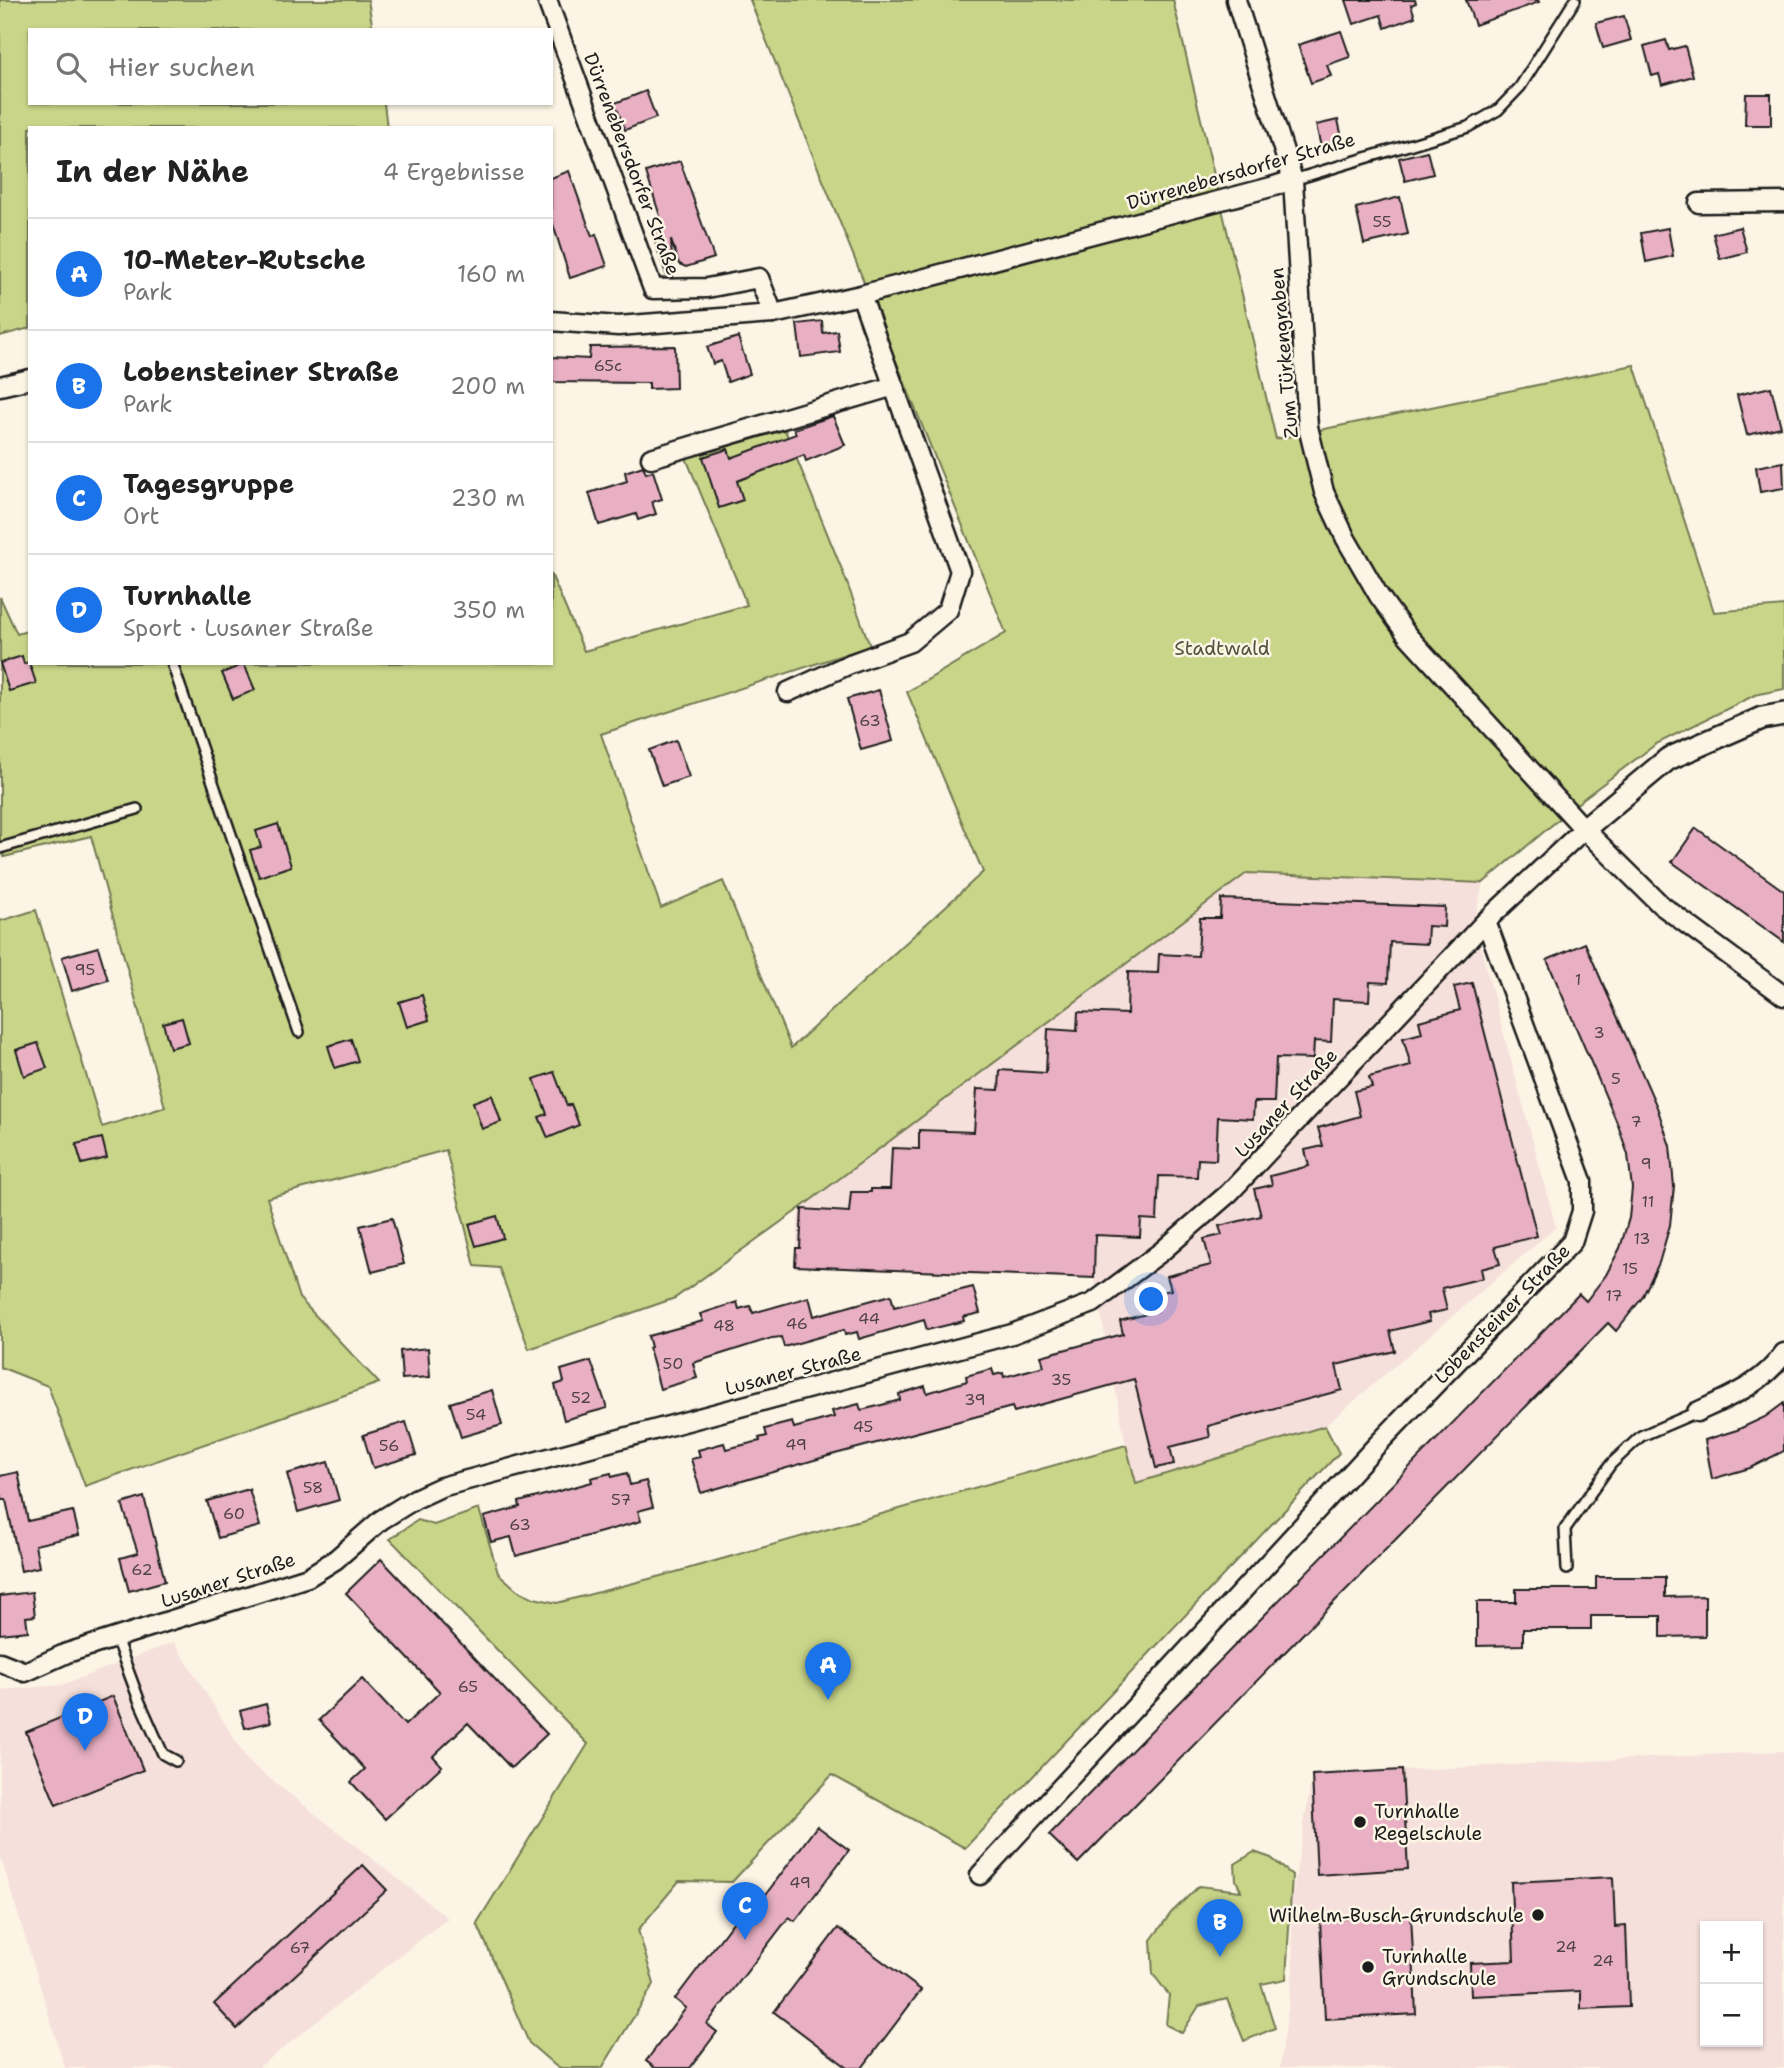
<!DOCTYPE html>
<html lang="de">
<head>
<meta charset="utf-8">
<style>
	body { margin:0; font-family:"Shantell Sans",sans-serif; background:#f6f6f6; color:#222 }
	.controls { position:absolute; right:21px; bottom:21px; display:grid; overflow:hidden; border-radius:0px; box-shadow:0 2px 5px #0004 }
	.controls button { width:63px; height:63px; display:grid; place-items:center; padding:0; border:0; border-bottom:2px solid #e0e0e0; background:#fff; color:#222; font:35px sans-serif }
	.you { position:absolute; left:1152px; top:1300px; width:24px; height:24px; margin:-18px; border:5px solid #fff; border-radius:50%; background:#1a73e8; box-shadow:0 0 0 10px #1a73e833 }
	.badge { display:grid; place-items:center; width:46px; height:46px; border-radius:50%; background:#1a73e8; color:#fff; font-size:23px; font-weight:700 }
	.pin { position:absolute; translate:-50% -58px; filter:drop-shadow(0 2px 4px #0008) }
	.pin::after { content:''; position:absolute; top:37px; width:24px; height:21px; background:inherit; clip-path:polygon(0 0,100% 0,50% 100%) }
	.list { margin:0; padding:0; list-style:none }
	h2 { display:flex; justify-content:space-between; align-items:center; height:91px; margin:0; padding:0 28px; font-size:30px }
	h2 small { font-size:23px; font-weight:400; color:#767676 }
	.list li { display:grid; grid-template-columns:46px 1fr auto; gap:21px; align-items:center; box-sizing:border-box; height:112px; padding:0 28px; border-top:2px solid #e0e0e0 }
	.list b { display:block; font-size:26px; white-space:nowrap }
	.list p { margin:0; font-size:23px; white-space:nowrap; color:#767676 }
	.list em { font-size:23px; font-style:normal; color:#767676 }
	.icon { flex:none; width:38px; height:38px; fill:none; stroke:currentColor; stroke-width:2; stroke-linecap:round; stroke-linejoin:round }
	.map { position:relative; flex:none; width:1784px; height:2068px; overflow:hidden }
	.search { position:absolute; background:#fff; box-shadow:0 2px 5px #0004; left:28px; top:28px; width:525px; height:77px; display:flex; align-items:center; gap:18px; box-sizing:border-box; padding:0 24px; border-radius:0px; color:#767676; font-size:26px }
	.panel { position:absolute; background:#fff; box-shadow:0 2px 5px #0004; left:28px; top:126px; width:525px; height:539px; border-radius:0px }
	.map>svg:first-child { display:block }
	.built { fill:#f6e0db; fill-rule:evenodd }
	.green { fill:#c9d689; stroke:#727952; stroke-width:2 }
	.building { fill:#e9b0c4; stroke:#1c1c1c; stroke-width:2 }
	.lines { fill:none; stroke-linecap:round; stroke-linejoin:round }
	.service-casing { stroke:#1c1c1c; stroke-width:14 }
	.minor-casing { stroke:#1c1c1c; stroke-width:23 }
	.tertiary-casing { stroke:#1c1c1c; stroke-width:26 }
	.service { stroke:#fcf5e5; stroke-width:9 }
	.minor { stroke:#fcf5e5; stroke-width:18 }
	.tertiary { stroke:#fcf5e5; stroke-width:21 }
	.poi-dot { fill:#1c1c1c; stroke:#fcf5e5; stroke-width:2.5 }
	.labels { text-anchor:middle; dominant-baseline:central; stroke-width:5; stroke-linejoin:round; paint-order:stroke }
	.number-label { font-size:16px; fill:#4f4146 }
	.street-label { font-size:19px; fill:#1c1c1c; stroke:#fcf5e5 }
	.park-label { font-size:19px; fill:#50543d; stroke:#fcf5e5 }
	.poi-label { font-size:19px; fill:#1c1c1c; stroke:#fcf5e5; text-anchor:start }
</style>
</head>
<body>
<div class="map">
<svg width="1784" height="2068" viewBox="0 0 1784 2068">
	<rect width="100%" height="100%" fill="#fcf5e5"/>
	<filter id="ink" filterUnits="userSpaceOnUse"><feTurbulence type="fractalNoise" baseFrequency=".0143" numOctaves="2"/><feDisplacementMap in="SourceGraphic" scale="14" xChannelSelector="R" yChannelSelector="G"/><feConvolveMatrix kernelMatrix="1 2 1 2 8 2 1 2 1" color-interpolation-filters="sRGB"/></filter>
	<g filter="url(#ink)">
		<g class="built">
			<path d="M 1247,872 L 1483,883 L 1474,923 L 1556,1227 L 1325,1426 L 1136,1483 L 1126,1445 L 1094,1278 L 795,1266 L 799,1209 Z"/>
			<path d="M 174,1642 L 249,1762 L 448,1918 L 258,2068 L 65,2068 L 0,1855 L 0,1690 L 62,1685 Z"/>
			<path d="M 1784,1751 L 1784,2068 L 1280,2068 L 1293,1971 L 1291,1904 L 1312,1775 ZM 1705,1926 L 1758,1926 L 1758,2042 L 1705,2042 Z"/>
		</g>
		<g class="green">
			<path d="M 0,0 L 368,0 L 373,30 L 30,30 L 30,103 L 384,103 L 387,128 L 30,128 L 30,328 L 0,336 Z"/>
			<path d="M 750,0 L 1173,0 L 1276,439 L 1634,365 L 1714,612 L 1784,606 L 1784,689 L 1755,695 L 1656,744 L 1584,798 L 1483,883 L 1247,873 L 799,1209 L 675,1298 L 529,1349 L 499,1268 L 475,1266 L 446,1150 L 267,1198 L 299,1298 L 379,1383 L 85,1486 L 48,1386 L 0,1367 L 0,921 L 36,910 L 102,1127 L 165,1107 L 91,836 L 4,857 L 0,839 L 0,597 L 17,634 L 30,630 L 30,663 L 551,663 L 551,574 L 584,651 L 747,605 L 686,458 L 785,430 L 843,572 L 870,646 L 601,734 L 661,908 L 723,881 L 791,1048 L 983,872 L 907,692 L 1006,633 Z"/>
			<path d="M 1325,1426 L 1339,1453 L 965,1848 L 832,1775 L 732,1882 L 679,1881 L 638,1930 L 654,1984 L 602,2068 L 558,2068 L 529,2043 L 477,1923 L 588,1744 L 390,1539 L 418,1520 L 434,1525 L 479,1509 L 498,1573 L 517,1590 L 534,1598 L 557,1603 L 676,1572 L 1126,1445 L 1136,1483 Z"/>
			<path d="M 1254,1852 L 1271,1858 L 1292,1875 L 1286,1979 L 1261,1984 L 1275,2028 L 1244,2041 L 1227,1999 L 1199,2006 L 1182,2033 L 1166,2025 L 1169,1995 L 1153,1974 L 1151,1940 L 1171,1913 L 1199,1886 L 1241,1891 L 1236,1880 L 1235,1864 Z"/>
		</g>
		<g class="building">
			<path d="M 1346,0 L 1415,0 L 1416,3 L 1411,5 L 1415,17 L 1385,28 L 1381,15 L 1354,24 Z"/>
			<path d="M 1466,0 L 1538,0 L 1539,2 L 1475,25 Z"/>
			<path d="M 1624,16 L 1631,40 L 1603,48 L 1596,23 Z"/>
			<path d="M 1341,31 L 1350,57 L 1327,65 L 1331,76 L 1311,83 L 1298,45 Z"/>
			<path d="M 1666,40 L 1669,50 L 1685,46 L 1693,76 L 1662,85 L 1659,74 L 1652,76 L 1644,46 Z"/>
			<path d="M 646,91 L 656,118 L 625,130 L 615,103 Z"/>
			<path d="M 1746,94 L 1771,94 L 1771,125 L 1745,125 Z"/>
			<path d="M 1338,120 L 1343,142 L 1321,147 L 1316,125 Z"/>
			<path d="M 1427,151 L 1433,174 L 1405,181 L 1399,158 Z"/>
			<path d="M 680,161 L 714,258 L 686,267 L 679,264 L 671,240 L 673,277 L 667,277 L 652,233 L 664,229 L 646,172 Z"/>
			<path d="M 569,171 L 592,236 L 596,234 L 607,266 L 570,278 L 551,218 L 551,178 Z"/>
			<path d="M 1400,197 L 1408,234 L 1364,244 L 1356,208 Z"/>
			<path d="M 1740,227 L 1747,252 L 1720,259 L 1713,234 Z"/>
			<path d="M 1668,228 L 1673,256 L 1646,262 L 1641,233 Z"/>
			<path d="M 822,321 L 823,333 L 837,331 L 840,352 L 801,357 L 797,324 Z"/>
			<path d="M 738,337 L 750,374 L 728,382 L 721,361 L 713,364 L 707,347 Z"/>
			<path d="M 675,346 L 676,388 L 649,389 L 649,383 L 551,382 L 551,357 L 589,359 L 590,347 Z"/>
			<path d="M 1771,387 L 1781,427 L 1747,435 L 1737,395 Z"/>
			<path d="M 833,416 L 845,445 L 806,461 L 804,455 L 737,481 L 743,500 L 719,508 L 703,457 L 728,449 L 731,458 L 796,434 L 794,429 Z"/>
			<path d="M 1783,462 L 1784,488 L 1760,492 L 1756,467 Z"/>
			<path d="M 643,466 L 646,473 L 653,471 L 662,499 L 652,502 L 656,514 L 638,520 L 636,514 L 599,525 L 589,493 L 627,481 L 625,472 Z"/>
			<path d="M 22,656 L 24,664 L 29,662 L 36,683 L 9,691 L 0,663 Z"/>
			<path d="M 244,664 L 255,690 L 233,699 L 222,673 Z"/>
			<path d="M 879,690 L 893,741 L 861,750 L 847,699 Z"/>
			<path d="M 676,740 L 689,777 L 662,786 L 649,750 Z"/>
			<path d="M 278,824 L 291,866 L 259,877 L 250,850 L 261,847 L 256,831 Z"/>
			<path d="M 1696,828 L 1784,891 L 1784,942 L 1672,862 Z"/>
			<path d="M 1221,899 L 1445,907 L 1444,927 L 1428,926 L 1427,944 L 1390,942 L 1388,983 L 1370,982 L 1369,1001 L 1333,999 L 1331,1042 L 1314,1041 L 1313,1059 L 1276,1058 L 1274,1102 L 1254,1102 L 1253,1119 L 1218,1117 L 1216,1160 L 1198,1159 L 1197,1177 L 1159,1176 L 1157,1220 L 1141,1219 L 1140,1237 L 1095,1235 L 1094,1278 L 795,1266 L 796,1248 L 800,1248 L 802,1209 L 849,1212 L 851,1192 L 871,1192 L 871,1189 L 890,1189 L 892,1148 L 919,1149 L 919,1130 L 974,1132 L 977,1089 L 999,1090 L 1000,1070 L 1046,1073 L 1048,1029 L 1077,1031 L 1078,1012 L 1127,1014 L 1128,972 L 1158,973 L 1159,954 L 1198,956 L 1200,918 L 1220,918 Z"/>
			<path d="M 1585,943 L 1657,1107 L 1670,1146 L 1674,1186 L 1670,1225 L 1659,1263 L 1642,1298 L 1616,1331 L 1608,1323 L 1078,1863 L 1049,1835 L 1579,1294 L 1586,1301 L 1606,1275 L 1620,1248 L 1629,1218 L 1632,1188 L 1628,1155 L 1618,1125 L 1547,960 Z"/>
			<path d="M 98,947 L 108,980 L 72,991 L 62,957 Z"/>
			<path d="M 1472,983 L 1537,1236 L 1495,1247 L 1500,1264 L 1481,1269 L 1483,1278 L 1442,1288 L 1447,1310 L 1428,1314 L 1430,1321 L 1390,1331 L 1395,1351 L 1336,1365 L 1342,1390 L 1208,1426 L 1210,1437 L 1170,1447 L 1174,1464 L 1156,1468 L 1134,1379 L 1014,1412 L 1012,1407 L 835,1454 L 701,1493 L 691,1459 L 700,1457 L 698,1450 L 724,1443 L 726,1449 L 760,1441 L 759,1438 L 767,1436 L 765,1429 L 792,1422 L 794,1428 L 834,1417 L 832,1411 L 859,1404 L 861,1410 L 878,1406 L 900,1400 L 899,1394 L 925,1386 L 927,1393 L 967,1381 L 966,1376 L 992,1369 L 994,1375 L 1003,1373 L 1004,1377 L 1044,1366 L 1041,1356 L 1123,1334 L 1120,1321 L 1157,1311 L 1153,1294 L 1171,1290 L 1167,1276 L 1211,1265 L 1204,1239 L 1222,1235 L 1219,1226 L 1261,1216 L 1254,1189 L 1272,1185 L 1270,1176 L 1309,1166 L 1305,1150 L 1323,1146 L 1318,1128 L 1360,1116 L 1354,1091 L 1372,1087 L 1369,1077 L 1411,1066 L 1403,1038 L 1422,1033 L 1419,1021 L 1460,1010 L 1454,987 Z"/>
			<path d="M 422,995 L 429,1020 L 407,1027 L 399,1002 Z"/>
			<path d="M 182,1018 L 189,1043 L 170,1048 L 163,1023 Z"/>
			<path d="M 351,1039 L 358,1061 L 335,1068 L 328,1046 Z"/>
			<path d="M 38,1043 L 47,1068 L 24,1076 L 16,1050 Z"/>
			<path d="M 554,1072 L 567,1106 L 571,1104 L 579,1125 L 548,1138 L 539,1117 L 547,1114 L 534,1079 Z"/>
			<path d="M 492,1095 L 501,1122 L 482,1129 L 473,1102 Z"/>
			<path d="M 102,1138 L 107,1158 L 82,1164 L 76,1144 Z"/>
			<path d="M 497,1216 L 503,1238 L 476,1246 L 469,1224 Z"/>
			<path d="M 392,1218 L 404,1264 L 372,1272 L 360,1226 Z"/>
			<path d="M 973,1287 L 980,1313 L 963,1317 L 964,1321 L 927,1330 L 924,1320 L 859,1339 L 857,1332 L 845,1335 L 844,1330 L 784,1347 L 781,1337 L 772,1338 L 693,1363 L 697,1378 L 660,1389 L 649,1348 L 651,1347 L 648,1336 L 703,1321 L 700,1314 L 737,1302 L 739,1309 L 750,1306 L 753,1313 L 809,1297 L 814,1316 L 891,1295 L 894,1307 Z"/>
			<path d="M 428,1348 L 430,1377 L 402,1379 L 400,1351 Z"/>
			<path d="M 591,1361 L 607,1408 L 564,1420 L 555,1385 L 564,1382 L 561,1370 Z"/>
			<path d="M 492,1390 L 502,1425 L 461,1437 L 450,1403 Z"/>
			<path d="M 1784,1403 L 1784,1451 L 1750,1468 L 1712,1479 L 1705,1440 L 1737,1430 L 1765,1417 Z"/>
			<path d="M 406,1422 L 416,1455 L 373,1468 L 363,1435 Z"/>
			<path d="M 328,1462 L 339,1500 L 298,1512 L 287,1474 Z"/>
			<path d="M 18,1472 L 28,1521 L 73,1511 L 79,1535 L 35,1545 L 39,1567 L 21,1571 L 6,1500 L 2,1500 L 0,1490 L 0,1476 Z"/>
			<path d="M 611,1473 L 612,1477 L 627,1473 L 630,1485 L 646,1481 L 653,1507 L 638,1511 L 641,1521 L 516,1556 L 511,1537 L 491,1542 L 484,1517 L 520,1507 L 519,1502 L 592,1482 L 591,1478 Z"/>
			<path d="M 249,1489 L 260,1526 L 218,1538 L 207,1501 Z"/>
			<path d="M 144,1497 L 165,1581 L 129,1591 L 120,1558 L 138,1553 L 122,1504 Z"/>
			<path d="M 381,1559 L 547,1734 L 511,1768 L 468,1723 L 433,1756 L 442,1766 L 385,1819 L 351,1782 L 365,1769 L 319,1720 L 362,1679 L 405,1725 L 440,1692 L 346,1593 Z"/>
			<path d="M 1596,1577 L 1665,1577 L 1665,1597 L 1705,1596 L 1705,1636 L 1661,1637 L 1661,1616 L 1591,1616 L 1591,1629 L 1523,1629 L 1523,1645 L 1477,1646 L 1477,1602 L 1516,1602 L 1516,1589 L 1596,1589 Z"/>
			<path d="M 32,1592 L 35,1616 L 26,1617 L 28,1631 L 0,1634 L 0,1596 Z"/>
			<path d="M 113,1696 L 143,1770 L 56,1805 L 26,1732 Z"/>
			<path d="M 266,1704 L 271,1722 L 245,1728 L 240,1711 Z"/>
			<path d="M 1402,1770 L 1408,1869 L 1317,1875 L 1312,1775 Z"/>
			<path d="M 817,1826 L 849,1850 L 795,1921 L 789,1917 L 707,2024 L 717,2032 L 690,2068 L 655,2068 L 646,2061 L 686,2008 L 675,1999 L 756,1892 L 763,1898 Z"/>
			<path d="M 363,1865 L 387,1890 L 237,2029 L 214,2004 Z"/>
			<path d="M 1613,1877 L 1615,1927 L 1626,1926 L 1629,2007 L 1581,2009 L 1581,1991 L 1471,1996 L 1470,1963 L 1514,1961 L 1511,1882 Z"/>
			<path d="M 1411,1914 L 1416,2014 L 1325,2019 L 1320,1920 Z"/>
			<path d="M 838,1928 L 921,1990 L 862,2068 L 848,2068 L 774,2012 Z"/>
		</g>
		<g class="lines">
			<defs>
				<g id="service">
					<path d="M 1293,180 L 1468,127 L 1498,110 L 1520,87 L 1575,0"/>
					<path d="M 172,663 L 299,1032"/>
					<path d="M 0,848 L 137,809"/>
					<path d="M 1567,1569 L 1565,1529 L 1611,1464 L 1641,1436 L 1697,1412"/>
					<path d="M 116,1638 L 139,1700 L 163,1754 L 176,1761"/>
				</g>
				<g id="minor">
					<path d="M 547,0 L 653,289 L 707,288 L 759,278 L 773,314"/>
					<path d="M 1236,0 L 1293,180 L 1308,427 L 1324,492 L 1346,539 L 1379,596 L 1408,636 L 1584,829 L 1661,905 L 1784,996"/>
					<path d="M 1699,203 L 1784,202"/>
					<path d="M 551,321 L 618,326 L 773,314 L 861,295 L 1271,187 L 1293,180"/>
					<path d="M 0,386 L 30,379"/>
					<path d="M 651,458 L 894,386"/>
					<path d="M 788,692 L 850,664 L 910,642 L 948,610 L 960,571 L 861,295"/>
					<path d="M 1697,1412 C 1729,1397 1763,1384 1784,1353"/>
					<path d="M 0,1662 L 25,1672 L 67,1653 L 308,1577 L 335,1560 L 381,1520 L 415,1499 L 441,1487 L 1012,1334 L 1093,1303 L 1161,1252 L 1229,1193 L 1486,921"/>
					<path d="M 980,1875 L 1376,1446 L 1572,1242 L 1582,1211 L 1582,1181 L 1486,921 L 1584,829"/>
				</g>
				<path id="tertiary" d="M 1584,829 L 1668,759 L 1762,718 L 1784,714"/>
			</defs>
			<use href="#service" class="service-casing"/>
			<use href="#minor" class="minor-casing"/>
			<use href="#tertiary" class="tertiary-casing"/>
			<use href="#service" class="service"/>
			<use href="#minor" class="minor"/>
			<use href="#tertiary" class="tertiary"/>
		</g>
	</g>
	<g class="poi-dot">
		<circle cx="1360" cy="1822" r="7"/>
		<circle cx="1538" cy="1915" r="7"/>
		<circle cx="1368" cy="1967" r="7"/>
	</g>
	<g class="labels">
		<g class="number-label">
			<text x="1382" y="221">55</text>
			<text x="608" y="365">65c</text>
			<text x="870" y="720">63</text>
			<text x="85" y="969">95</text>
			<text x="1578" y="979">1</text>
			<text x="1599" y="1032">3</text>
			<text x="1616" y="1078">5</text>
			<text x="1636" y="1121">7</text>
			<text x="1646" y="1163">9</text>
			<text x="1648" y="1201">11</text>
			<text x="1642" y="1238">13</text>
			<text x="1630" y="1268">15</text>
			<text x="1614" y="1295">17</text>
			<text x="869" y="1318">44</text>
			<text x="797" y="1323">46</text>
			<text x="724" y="1325">48</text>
			<text x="673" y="1363">50</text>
			<text x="1061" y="1379">35</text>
			<text x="581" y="1397">52</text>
			<text x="975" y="1399">39</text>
			<text x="476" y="1414">54</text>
			<text x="863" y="1426">45</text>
			<text x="796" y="1444">49</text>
			<text x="389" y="1445">56</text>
			<text x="313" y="1487">58</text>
			<text x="621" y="1499">57</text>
			<text x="234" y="1513">60</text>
			<text x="520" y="1524">63</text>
			<text x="142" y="1569">62</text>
			<text x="468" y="1686">65</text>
			<text x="800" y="1882">49</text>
			<text x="1566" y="1946">24</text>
			<text x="300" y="1947">67</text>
			<text x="1603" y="1960">24</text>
		</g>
		<g class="street-label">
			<text transform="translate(632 164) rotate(69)">Dürrenebersdorfer Straße</text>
			<text transform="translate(1241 171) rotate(-16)">Dürrenebersdorfer Straße</text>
			<text transform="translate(1284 353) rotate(-95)">Zum Türkengraben</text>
			<text transform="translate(1286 1103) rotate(-47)">Lusaner Straße</text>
			<text transform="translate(1502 1314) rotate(-46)">Lobensteiner Straße</text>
			<text transform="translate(793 1371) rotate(-15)">Lusaner Straße</text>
			<text transform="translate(228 1580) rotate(-18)">Lusaner Straße</text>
		</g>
		<g class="park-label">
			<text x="1222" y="648">Stadtwald</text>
		</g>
		<g class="poi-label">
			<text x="1374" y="1811">Turnhalle<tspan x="1374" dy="22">Regelschule</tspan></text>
			<text x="1524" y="1915" text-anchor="end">Wilhelm-Busch-Grundschule</text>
			<text x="1382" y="1956">Turnhalle<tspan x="1382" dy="22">Grundschule</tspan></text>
		</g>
	</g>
</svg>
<div class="controls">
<button>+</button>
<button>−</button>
</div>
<div class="you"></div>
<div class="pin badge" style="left:828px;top:1700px">A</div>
<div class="pin badge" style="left:1220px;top:1957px">B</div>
<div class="pin badge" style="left:745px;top:1940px">C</div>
<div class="pin badge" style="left:85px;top:1751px">D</div>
<div class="search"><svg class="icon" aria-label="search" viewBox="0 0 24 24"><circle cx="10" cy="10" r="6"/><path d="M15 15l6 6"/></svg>Hier suchen</div>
<section class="panel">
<h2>In der Nähe<small>4 Ergebnisse</small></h2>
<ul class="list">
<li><span class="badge">A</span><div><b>10-Meter-Rutsche</b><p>Park</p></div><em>160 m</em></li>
<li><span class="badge">B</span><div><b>Lobensteiner Straße</b><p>Park</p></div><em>200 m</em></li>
<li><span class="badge">C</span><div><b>Tagesgruppe</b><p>Ort</p></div><em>230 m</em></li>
<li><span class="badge">D</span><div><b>Turnhalle</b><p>Sport · Lusaner Straße</p></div><em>350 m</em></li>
</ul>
</section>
</div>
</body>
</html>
